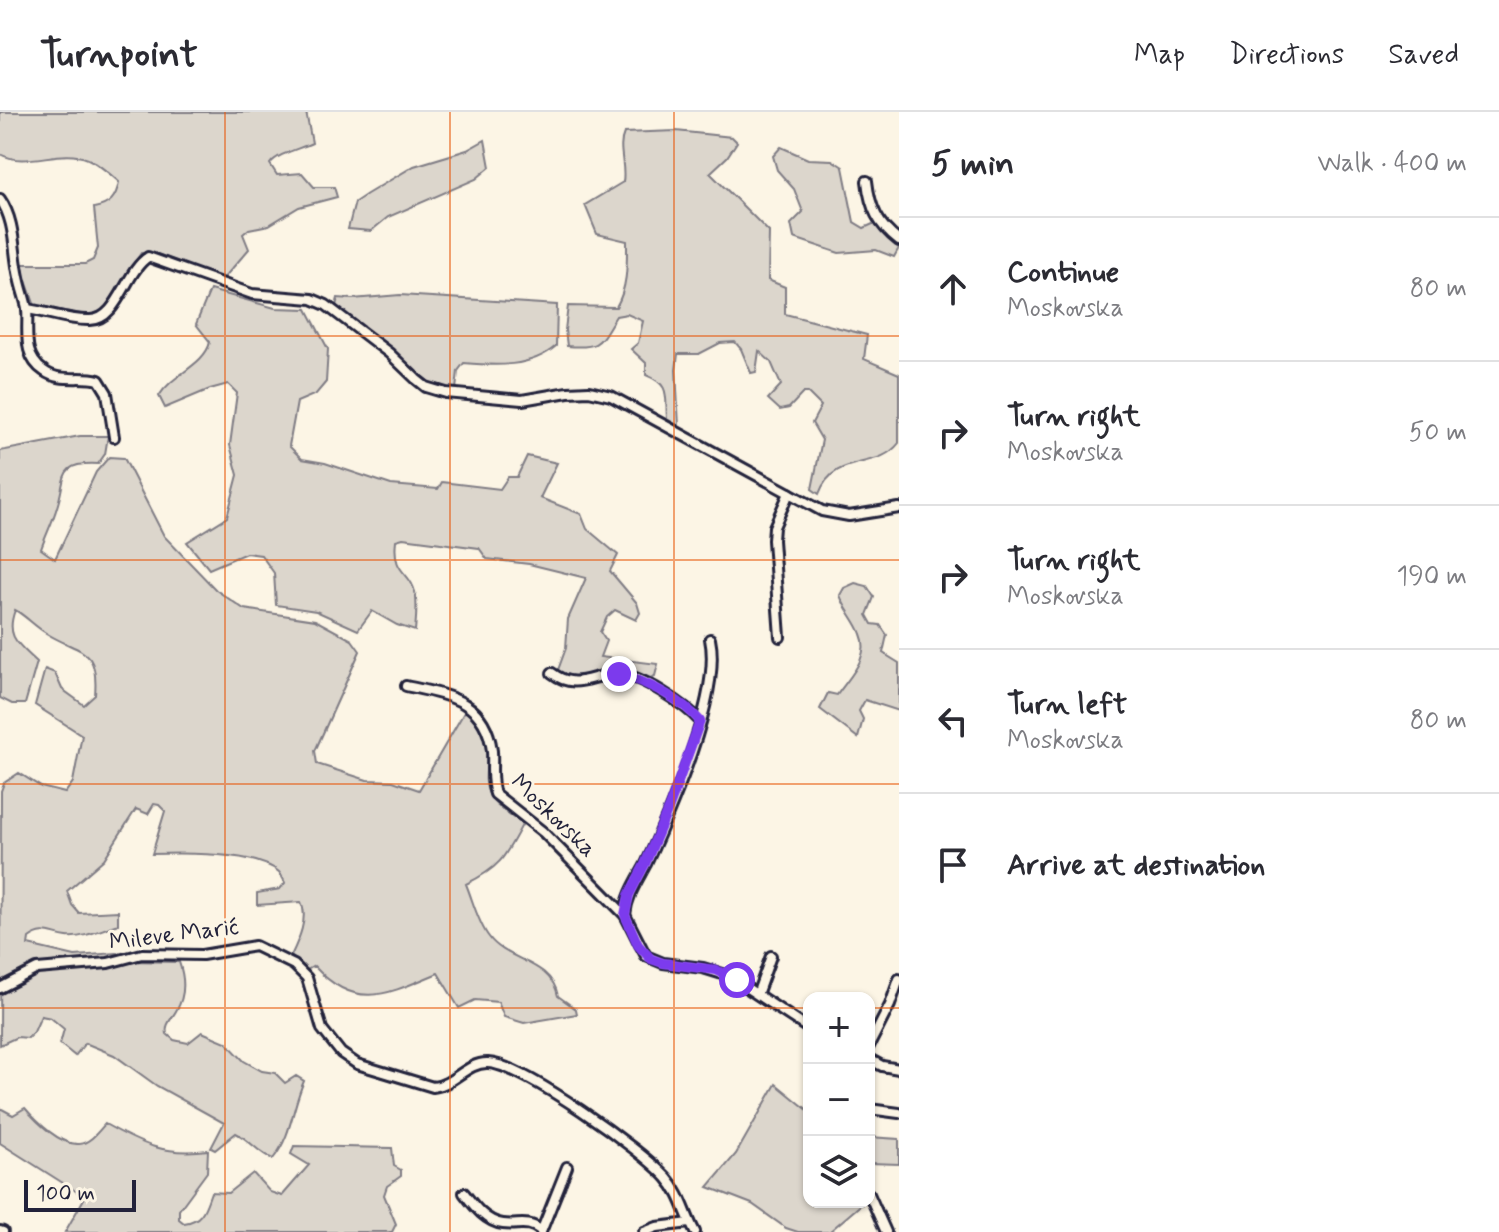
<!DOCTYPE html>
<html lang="en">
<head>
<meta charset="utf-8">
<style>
	body { margin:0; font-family:Mynerve,sans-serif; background:#f7f7f7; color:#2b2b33 }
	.controls { position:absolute; right:24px; bottom:24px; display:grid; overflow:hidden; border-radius:16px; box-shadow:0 2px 6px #0004 }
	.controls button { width:72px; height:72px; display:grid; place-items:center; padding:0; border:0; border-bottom:2px solid #e1e1e2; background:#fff; color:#2b2b33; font:40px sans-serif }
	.scale { position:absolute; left:24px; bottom:20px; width:112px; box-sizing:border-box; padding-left:8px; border:4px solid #22223b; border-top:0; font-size:22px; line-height:28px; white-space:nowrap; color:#22223b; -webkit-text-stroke:6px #fcf5e5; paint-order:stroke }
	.stop { position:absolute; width:24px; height:24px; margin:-18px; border:6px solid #7c3aed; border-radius:50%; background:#fff }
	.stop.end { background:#7c3aed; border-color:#fff; box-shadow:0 2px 8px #0008 }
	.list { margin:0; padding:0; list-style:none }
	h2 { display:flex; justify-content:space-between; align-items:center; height:104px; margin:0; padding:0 32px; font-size:34px }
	h2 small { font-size:26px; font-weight:400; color:#7c7c81 }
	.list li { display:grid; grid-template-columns:52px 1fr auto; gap:24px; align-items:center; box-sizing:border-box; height:144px; padding:0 32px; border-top:2px solid #e1e1e2 }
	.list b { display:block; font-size:30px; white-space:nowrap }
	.list p { margin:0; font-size:26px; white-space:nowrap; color:#7c7c81 }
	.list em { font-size:26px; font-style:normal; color:#7c7c81 }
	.icon { flex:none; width:44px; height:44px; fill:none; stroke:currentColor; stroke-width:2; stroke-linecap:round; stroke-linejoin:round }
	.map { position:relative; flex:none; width:899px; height:1120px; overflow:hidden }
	header { display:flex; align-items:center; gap:48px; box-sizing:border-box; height:112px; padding:0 40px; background:#fff; border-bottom:2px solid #e1e1e2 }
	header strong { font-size:38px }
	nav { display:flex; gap:44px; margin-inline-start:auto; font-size:28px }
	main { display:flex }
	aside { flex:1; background:#fff }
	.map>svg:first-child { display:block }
	.green { fill:#dcd6cc; stroke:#7f7c84; stroke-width:2 }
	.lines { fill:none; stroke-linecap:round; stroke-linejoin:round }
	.minor-casing { stroke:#22223b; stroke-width:14 }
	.minor { stroke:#fcf5e5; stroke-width:8 }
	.route { stroke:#7c3aed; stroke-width:10 }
	.grid { fill:none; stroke:#e8590c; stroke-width:2; stroke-opacity:0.55 }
	.labels { text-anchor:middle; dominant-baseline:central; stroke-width:6; stroke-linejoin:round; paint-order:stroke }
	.street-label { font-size:24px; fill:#22223b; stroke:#fcf5e5 }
</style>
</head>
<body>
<header>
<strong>Turnpoint</strong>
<nav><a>Map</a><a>Directions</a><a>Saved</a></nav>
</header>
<main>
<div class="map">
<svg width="899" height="1120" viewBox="0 0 899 1120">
	<rect width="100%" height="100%" fill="#fcf5e5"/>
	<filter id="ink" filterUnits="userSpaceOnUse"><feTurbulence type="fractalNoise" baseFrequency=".0125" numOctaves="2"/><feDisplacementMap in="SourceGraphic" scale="16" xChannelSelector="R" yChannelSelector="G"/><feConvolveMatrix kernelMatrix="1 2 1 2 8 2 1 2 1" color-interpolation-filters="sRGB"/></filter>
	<g filter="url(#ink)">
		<g class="green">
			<path d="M 0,0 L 306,0 L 312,31 C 299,37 277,42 270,52 L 277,63 L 302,61 L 314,75 L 334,75 L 337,85 L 299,95 L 269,113 L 249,117 L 243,122 L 249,137 L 223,167 L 157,142 L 141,141 L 103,199 L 88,203 L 35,194 L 24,163 L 23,152 L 85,152 L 93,148 L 98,136 L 94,96 C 110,93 116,86 119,70 C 109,61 99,52 88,47 C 60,35 26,57 0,42 Z"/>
			<path d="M 676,19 L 732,25 L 737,30 L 727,45 L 710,61 L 769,120 L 768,168 L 785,175 L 785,202 L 867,223 L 864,247 L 899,262 L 899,331 C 877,360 835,339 819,382 L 812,377 L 822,328 L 812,311 L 821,294 L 808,281 L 803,281 L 789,296 L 780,298 L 768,287 L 781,273 L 771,250 L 759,239 L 756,260 L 751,261 L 741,237 L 735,230 L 720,231 L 699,242 L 678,242 L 676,258 L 679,314 L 667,307 C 665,283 671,273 646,263 L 646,251 L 631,237 L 638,231 L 643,209 L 627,202 L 616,204 C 599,231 601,237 567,234 L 565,218 L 568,194 L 616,195 C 628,175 627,152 627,129 L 597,122 L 585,93 L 623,70 C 626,53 617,36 624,21 Z"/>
			<path d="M 485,28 L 490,55 L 476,67 L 388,105 L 371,119 L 348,117 L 355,90 L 367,82 L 414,54 L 467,38 Z"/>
			<path d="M 781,35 L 808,47 L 832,48 L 843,55 L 854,110 L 864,116 L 875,111 L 899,136 L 894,145 L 876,138 L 839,141 L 794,126 L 791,112 L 803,100 L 794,77 L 777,58 L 773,44 Z"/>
			<path d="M 210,178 L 275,196 L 307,197 L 328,237 L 326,270 L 316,282 L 297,290 L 289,334 L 302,347 L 325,351 L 391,373 L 438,377 L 442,370 L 500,377 L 508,365 L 517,365 L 527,344 L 557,351 L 540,386 L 581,402 L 587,417 L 618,443 L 610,459 L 637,491 L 640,501 L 636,508 L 615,498 L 607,505 L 600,520 L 606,529 L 600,545 L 658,552 L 655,564 L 648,567 C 640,564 631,559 622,557 C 598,553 584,575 558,558 L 566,536 L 568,507 L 586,466 L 529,452 L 487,447 L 479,436 L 403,426 L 396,428 C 392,463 410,458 415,480 C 418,491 416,507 415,519 L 397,513 L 372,499 L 358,518 L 316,499 L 276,493 L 274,461 L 261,443 L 246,441 L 209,457 L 187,430 L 227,405 L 238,363 L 230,333 L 237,281 L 228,272 L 210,277 L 165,296 L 159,284 C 171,263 205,253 210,230 L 196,212 Z"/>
			<path d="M 400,183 L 557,193 L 556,234 C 531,256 495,254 464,251 L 458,259 L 456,278 L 435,274 L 418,262 L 336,194 L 338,186 L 352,187 Z"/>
			<path d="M 80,324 L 108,324 L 105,342 L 98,352 C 57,350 67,365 57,395 C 53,409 46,423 41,437 L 55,447 L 96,360 L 109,345 L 124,346 L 164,424 L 216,478 L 244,497 L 315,508 L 352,528 L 360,539 L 315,639 L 317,652 L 367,668 L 393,669 L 419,678 L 466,597 C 477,610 487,626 487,644 C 487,657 483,669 489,682 C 496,695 511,703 523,711 C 505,745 501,755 466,772 C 473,789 478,811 489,825 C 507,850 551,848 558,884 L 576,897 L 577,902 L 524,911 L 504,905 L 498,890 L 475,888 L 459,896 L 438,861 C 388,882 356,900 314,854 L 307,858 L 291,844 C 298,829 309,806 301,790 L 257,793 L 257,781 L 280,777 L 285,771 C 285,770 280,761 279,760 C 256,740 182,741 152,742 L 165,699 L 159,693 L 154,692 L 148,702 L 136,697 L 104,747 L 67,779 L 72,793 L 79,801 L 118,799 L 118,812 C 103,817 82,827 67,825 C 51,823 44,815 29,826 L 28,833 L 75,844 L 117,841 L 129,849 L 179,850 C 185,867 186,883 176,899 C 171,908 165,912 167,922 L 174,928 L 188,931 L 202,920 L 226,930 L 244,949 L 262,959 L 275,961 L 285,971 L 296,964 L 304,969 C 292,996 292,1023 273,1047 C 258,1041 250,1028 236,1021 L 215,1038 L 211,1036 L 224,1011 L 157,974 L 114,943 L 85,931 L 75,944 L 60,932 L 64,917 L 51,906 L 41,904 L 34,920 L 28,926 L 17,925 L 0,933 L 1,679 L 4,671 L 19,661 L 41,675 L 65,681 L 73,670 L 82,623 L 35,593 L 45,557 L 55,561 L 62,577 L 84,593 L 95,583 C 99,533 79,542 46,521 C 34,514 26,504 15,498 C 5,525 18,532 37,550 L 25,592 L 12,592 L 0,586 L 0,339 Z"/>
			<path d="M 855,471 L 867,474 L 874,485 L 867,503 L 872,512 L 880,513 L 887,523 L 883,541 L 899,551 L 899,599 L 865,588 L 859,599 L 863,607 L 858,626 L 820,597 L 828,581 L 837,583 C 849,565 871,545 861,522 C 856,508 845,498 840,483 L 844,476 Z"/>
			<path d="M 776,972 L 809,999 L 809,1090 L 864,1090 L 829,1120 L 798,1120 L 786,1116 L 752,1092 L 708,1075 L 736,1042 Z"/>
			<path d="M 0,996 L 13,1003 L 25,996 C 36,1009 61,1034 79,1032 C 90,1031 98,1020 105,1012 C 141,1032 165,1044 208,1038 L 207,1060 L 179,1098 L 179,1107 L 184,1111 C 203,1109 205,1096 211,1080 L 228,1081 L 253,1061 L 270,1080 L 282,1084 L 309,1053 L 291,1042 L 294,1034 L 392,1036 L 394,1054 L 401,1058 L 401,1064 L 387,1074 L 384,1083 L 396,1112 L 392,1120 L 65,1120 L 85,1085 L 0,1031 Z"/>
			<path d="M 869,1025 L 899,1027 L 899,1052 L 869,1051 Z"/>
		</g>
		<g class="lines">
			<defs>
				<g id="minor">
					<path d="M 867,69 C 870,96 878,113 899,129"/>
					<path d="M 0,87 C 16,110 13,139 19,165 C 21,176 25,186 27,196 C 29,218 21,243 44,259 C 60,271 81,263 99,268 L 107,281 L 114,325"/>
					<path d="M 27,197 C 48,200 69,209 90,208 C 118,208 125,160 148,145 L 252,182 L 312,187 L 326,193 L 389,241 L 416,267 L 426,275 L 446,281 L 522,288 L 568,280 L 589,279 L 611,284 L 822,399 L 849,404 L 899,396"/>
					<path d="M 780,525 L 773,428 L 774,415 L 789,381"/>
					<path d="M 552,561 C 577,580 593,561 619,562 C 641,563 686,593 700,609"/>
					<path d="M 406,574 C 448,583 486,588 492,639 C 493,654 490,668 495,682 L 543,720 L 625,803 L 646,844 L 663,851 L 703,856 L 729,864 L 809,917"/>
					<path d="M 625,803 C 627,783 637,769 646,752 C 670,700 722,581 710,527"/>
					<path d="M 0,876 L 37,857 L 108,851 L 142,842 L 202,843 L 255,834 L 294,853 L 307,866 L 322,917 L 341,941 L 357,952 L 433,975 C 454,973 467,950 488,951 C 523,952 643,1039 667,1066 C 682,1083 685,1102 695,1120"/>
					<path d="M 758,880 L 771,844"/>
					<path d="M 869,934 L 890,893 L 899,867"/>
					<path d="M 869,947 L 882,954 L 899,957"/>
					<path d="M 869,997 L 899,1001"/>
					<path d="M 464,1081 C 474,1094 486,1110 503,1112 C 518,1114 528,1108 540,1118"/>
					<path d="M 869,1082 L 886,1120"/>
					<path d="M 0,1119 L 3,1120"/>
					<path d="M 541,1120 L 567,1055"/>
					<path d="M 644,1120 L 657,1115 L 690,1111"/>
				</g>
			</defs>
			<use href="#minor" class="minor-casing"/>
			<use href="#minor" class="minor"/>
		</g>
	</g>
	<g class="lines" filter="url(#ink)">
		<path class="route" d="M 619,562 C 648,571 680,586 700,609 L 669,695 L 645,752 L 629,783 L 625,803 L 638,833 L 651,847 L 663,851 L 716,858 L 737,868"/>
	</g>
	<path class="grid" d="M 225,0 L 225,1120M 450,0 L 450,1120M 674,0 L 674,1120M 0,224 L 899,224M 0,448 L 899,448M 0,672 L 899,672M 0,896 L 809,896M 869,896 L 899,896"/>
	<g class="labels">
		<g class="street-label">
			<text transform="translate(553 704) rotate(44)">Moskovska</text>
			<text transform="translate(174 823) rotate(-7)">Mileve Marić</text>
		</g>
	</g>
</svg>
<div class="controls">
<button>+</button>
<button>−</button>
<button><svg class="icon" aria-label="layers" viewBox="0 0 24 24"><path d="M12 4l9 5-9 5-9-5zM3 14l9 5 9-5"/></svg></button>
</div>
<div class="scale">100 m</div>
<div class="stop" style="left:737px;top:868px"></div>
<div class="stop end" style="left:619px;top:562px"></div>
</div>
<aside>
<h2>5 min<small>Walk · 400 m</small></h2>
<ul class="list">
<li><svg class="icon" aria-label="ahead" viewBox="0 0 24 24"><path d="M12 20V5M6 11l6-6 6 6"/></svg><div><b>Continue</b><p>Moskovska</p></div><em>80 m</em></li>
<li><svg class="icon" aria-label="right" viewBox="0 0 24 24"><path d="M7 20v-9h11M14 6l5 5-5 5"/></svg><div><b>Turn right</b><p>Moskovska</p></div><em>50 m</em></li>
<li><svg class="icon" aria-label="right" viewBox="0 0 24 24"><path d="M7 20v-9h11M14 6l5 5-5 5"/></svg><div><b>Turn right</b><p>Moskovska</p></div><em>190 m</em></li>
<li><svg class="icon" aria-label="left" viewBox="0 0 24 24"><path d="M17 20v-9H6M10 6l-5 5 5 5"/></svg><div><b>Turn left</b><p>Moskovska</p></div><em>80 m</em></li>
<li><svg class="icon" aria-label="arrive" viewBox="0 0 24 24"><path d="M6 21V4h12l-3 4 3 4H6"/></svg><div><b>Arrive at destination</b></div></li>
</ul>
</aside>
</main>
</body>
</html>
